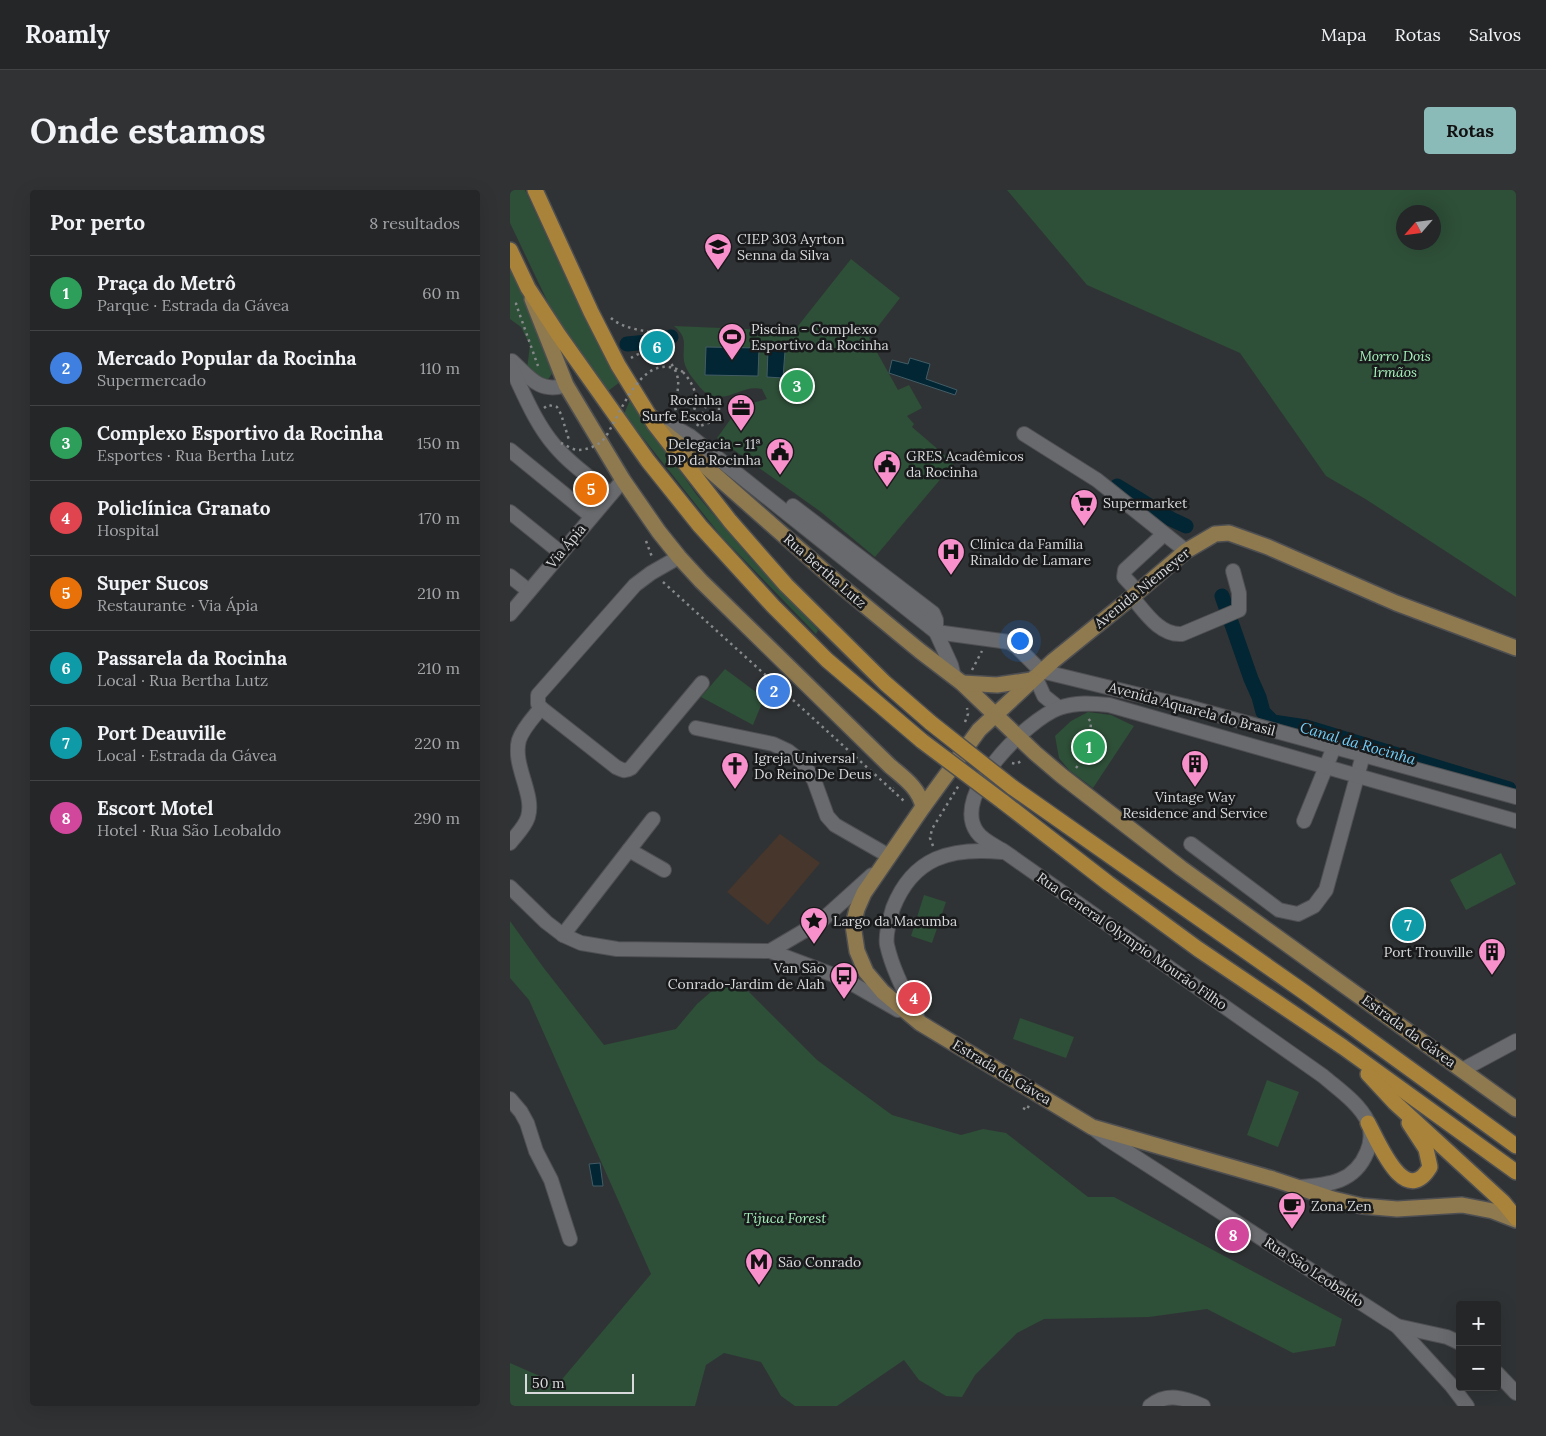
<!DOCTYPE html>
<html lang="pt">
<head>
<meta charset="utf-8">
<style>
	body { margin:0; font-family:Lora,serif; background:#303234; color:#f1f3f6 }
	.controls { position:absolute; right:15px; bottom:15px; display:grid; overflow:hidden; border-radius:5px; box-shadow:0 5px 20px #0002 }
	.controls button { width:45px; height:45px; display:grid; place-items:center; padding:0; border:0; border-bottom:1px solid #414345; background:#242628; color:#f1f3f6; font:25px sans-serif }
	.compass { position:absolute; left:886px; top:15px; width:45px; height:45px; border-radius:50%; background:#242628; box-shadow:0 5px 20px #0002; rotate:242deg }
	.scale { position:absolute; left:15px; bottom:12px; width:109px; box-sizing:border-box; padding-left:5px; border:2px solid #d8d9db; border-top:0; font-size:14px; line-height:18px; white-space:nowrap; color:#d8d9db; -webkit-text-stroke:4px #191a1b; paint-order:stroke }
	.you { position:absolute; left:509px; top:450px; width:18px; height:18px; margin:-12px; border:4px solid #fff; border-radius:50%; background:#1a73e8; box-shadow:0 0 0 8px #1a73e833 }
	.badge { display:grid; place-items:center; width:32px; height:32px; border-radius:50%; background:#8bbbb9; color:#fff; font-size:16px; font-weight:700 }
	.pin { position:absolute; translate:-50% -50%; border:2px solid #fff; box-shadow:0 1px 5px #0006 }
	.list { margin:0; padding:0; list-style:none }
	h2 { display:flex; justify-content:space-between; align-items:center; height:65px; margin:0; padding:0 20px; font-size:21px }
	h2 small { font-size:16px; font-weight:400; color:#a3a5a8 }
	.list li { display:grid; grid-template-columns:32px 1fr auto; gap:15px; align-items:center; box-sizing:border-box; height:75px; padding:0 20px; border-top:1px solid #414345 }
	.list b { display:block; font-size:19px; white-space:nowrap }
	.list p { margin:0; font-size:16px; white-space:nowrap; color:#a3a5a8 }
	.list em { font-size:16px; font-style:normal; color:#a3a5a8 }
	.map { position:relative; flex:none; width:1006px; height:1216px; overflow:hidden; border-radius:5px }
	header { display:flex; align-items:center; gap:30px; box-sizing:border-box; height:70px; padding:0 25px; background:#242628; border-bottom:1px solid #414345 }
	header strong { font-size:24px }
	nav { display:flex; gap:28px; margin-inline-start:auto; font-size:18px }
	.intro { display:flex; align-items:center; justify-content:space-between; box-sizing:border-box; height:120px; padding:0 30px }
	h1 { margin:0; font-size:35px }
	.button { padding:12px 22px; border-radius:5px; background:#8bbbb9; color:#111; font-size:18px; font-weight:700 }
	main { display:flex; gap:30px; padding:0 30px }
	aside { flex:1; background:#242628; border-radius:5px; box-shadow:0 5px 20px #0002 }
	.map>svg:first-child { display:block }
	.industrial { fill:#47362c }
	.green { fill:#2e4f38; fill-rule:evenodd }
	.water { fill:#022634; stroke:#425c66 }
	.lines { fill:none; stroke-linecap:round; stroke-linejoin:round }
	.canal { stroke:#022634; stroke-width:15 }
	.minor-casing { stroke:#4e4f52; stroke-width:16 }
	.major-casing { stroke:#4e4f52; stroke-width:18 }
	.highway-casing { stroke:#4e4f52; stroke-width:18 }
	.path { stroke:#86888a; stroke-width:2.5; stroke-dasharray:2.5 4; stroke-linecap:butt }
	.minor { stroke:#686a6d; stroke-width:14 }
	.major { stroke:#8f794e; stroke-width:15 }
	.highway { stroke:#a98339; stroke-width:15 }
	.highway-bridge-casing { stroke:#4e4f52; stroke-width:18; stroke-linecap:butt }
	.path-bridge { stroke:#86888a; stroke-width:2.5; stroke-dasharray:2.5 4; stroke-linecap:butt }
	.highway-bridge { stroke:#a98339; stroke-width:15 }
	.labels { text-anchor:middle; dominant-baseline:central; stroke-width:5; stroke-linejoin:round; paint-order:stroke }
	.poi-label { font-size:14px; fill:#d8d9db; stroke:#191a1b; text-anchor:start }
	.park-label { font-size:14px; font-style:italic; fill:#a6f5bd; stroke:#191a1b }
	.street-label { font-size:14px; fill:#d8d9db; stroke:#191a1b }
	.water-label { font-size:15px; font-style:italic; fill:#70d0fb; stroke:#191a1b }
</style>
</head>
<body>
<header>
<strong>Roamly</strong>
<nav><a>Mapa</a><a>Rotas</a><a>Salvos</a></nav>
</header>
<div class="intro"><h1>Onde estamos</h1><a class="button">Rotas</a></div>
<main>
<aside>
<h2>Por perto<small>8 resultados</small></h2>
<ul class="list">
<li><span class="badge" style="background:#2e9e5b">1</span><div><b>Praça do Metrô</b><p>Parque · Estrada da Gávea</p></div><em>60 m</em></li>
<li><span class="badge" style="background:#3f7fe0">2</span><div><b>Mercado Popular da Rocinha</b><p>Supermercado</p></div><em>110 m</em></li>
<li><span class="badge" style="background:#2e9e5b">3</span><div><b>Complexo Esportivo da Rocinha</b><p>Esportes · Rua Bertha Lutz</p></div><em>150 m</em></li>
<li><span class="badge" style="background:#e0444e">4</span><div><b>Policlínica Granato</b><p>Hospital</p></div><em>170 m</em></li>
<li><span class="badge" style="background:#e8710a">5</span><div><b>Super Sucos</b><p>Restaurante · Via Ápia</p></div><em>210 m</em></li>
<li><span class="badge" style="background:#0f9aa8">6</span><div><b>Passarela da Rocinha</b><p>Local · Rua Bertha Lutz</p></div><em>210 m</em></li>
<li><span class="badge" style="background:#0f9aa8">7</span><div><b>Port Deauville</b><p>Local · Estrada da Gávea</p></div><em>220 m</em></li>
<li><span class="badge" style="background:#d1479c">8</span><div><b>Escort Motel</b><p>Hotel · Rua São Leobaldo</p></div><em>290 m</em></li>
</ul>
</aside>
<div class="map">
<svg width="1006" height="1216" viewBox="0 0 1006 1216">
	<rect width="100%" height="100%" fill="#303335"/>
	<path class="industrial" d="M 270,644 L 310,673 L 258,735 L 217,702 Z"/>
	<g class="green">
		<path d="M 0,0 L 15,0 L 53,82 L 110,192 L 98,201 L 44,125 L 0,33 Z"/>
		<path d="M 497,0 L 1006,0 L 1006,407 L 857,310 L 816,286 L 730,163 L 577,95 ZM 894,22 L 924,22 L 924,52 L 894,52 Z"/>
		<path d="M 341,69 L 390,108 L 359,148 L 388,200 L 399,195 L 412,218 L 397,226 L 404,234 L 402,237 L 444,273 L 365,367 L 311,322 L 207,248 L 228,219 L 235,215 L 257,209 L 252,199 C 231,194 218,215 196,203 C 192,200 188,195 185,191 C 181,186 177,181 175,175 C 170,158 181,150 164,136 L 284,141 Z"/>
		<path d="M 0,78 L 11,100 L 43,182 L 37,191 L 24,192 L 17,179 L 20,155 L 11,137 L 0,129 Z"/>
		<path d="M 120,210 L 186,304 L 242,370 L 308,440 L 306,444 L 211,346 L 114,224 Z"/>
		<path d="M 215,479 L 254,508 L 243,535 L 191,507 Z"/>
		<path d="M 578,522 L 601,525 L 624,536 L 583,598 L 559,580 L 549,568 L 545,546 L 561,531 Z"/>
		<path d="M 991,663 L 1006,694 L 956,720 L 940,690 Z"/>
		<path d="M 414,705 L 436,712 L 422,753 L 401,746 Z"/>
		<path d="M 0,731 L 33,777 L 94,855 L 166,839 L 187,814 L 211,793 L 237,800 L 307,870 L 382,925 L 451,945 L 473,939 L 496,943 L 578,1007 L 604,1007 L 832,1129 L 825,1156 L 783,1163 L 697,1119 L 639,1127 L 534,1129 L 507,1143 L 465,1185 L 452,1207 L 436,1206 L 409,1190 L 394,1170 L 327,1216 L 285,1216 L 271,1206 L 251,1172 L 214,1163 L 196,1175 L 185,1216 L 0,1216 L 0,1173 L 48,1194 L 141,1084 L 19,810 L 0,788 Z"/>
		<path d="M 510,828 L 564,847 L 556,868 L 503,849 Z"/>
		<path d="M 757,890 L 789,902 L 768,957 L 737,945 Z"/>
	</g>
	<g class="water">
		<path d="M 196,157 L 249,158 L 248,186 L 195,185 Z"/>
		<path d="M 258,160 L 275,161 L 273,188 L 257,187 Z"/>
		<path d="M 400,168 L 420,174 L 416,189 L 447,200 L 445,205 L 379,183 L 382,170 L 398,174 Z"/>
		<path d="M 90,973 L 93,996 L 83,996 L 79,974 Z"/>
	</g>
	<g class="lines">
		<g class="canal">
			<path d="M 117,154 L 148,151 L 161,147"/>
			<path d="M 607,296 L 661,329 L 676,336"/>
			<path d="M 712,406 L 741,489 L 749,507 L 753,522 L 763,532 L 796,537 L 999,599"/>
		</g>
		<defs>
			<g id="minor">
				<path d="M 2,171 C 19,187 30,204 56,195"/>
				<path d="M 0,175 C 13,202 25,233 45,256 C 61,275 82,289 101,304"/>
				<path d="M 139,226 L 159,234 L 180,246 L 426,442 L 499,452 L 507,457 L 531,481 L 675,516 L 1006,607"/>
				<path d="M 514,244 L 587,290 L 676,361"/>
				<path d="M 0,260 L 81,326"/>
				<path d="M 283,316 L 423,423 L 426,430 L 426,442 L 441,475 L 444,487"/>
				<path d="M 0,322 L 51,363"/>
				<path d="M 169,367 L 141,383 L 125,395 L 28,505 L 28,514 L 31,518 L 106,577 C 112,580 115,582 121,578 L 192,493"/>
				<path d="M 0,386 L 19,401"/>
				<path d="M 628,402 L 614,387 L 615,380 L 654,344"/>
				<path d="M 622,407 C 635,422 650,446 672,444 L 729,420 L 729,403 L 723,381"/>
				<path d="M 0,424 L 113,290"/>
				<path d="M 525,486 L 534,506 L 549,518"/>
				<path d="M 186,538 L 263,554 L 278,561 L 292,572 L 304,590 L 317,626 L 325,635 L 379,666"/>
				<path d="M 794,631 L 824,557"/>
				<path d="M 0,653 C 6,645 15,637 18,627 C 25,604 2,575 9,550 C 13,538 23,528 31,518"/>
				<path d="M 681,654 L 769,720 L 788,724 L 804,716 L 816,700 L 853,565"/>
				<path d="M 119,660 L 154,680"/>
				<path d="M 0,697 L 36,732 L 53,745 L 71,753 L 107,759 L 260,761 L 334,789 L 388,820"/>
				<path d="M 53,745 L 143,629"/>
				<path d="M 260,761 L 311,731 L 362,685"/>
				<path d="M 410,833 C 398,808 383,782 377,755 C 375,745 380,728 383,718 C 403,667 441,657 492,662"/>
				<path d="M 952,880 L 1006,851"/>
				<path d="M 0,909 L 11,922 L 17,933 L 26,961 L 41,990 L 60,1049"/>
				<path d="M 583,938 L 596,948 L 887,1136 L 941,1195 L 957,1216"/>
				<path d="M 790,997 C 819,995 845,992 857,962 C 861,954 862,941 858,932 C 849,913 828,899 813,886 L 495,662 C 486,656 473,651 467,642 C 440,605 517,530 549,518 C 565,512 582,513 599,515 L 1006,631"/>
				<path d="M 887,1136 L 937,1147 L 950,1153"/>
				<path d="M 987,1183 L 1006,1203"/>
				<path d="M 640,1216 C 657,1202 675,1208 693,1216"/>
			</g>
			<g id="major">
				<path d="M 22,109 L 56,195 L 113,290 L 149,342 L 169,367 L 191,391 L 380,576 C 394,588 409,598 413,617"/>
				<path d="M 154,242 L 186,268 L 330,395 L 410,461 L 452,493 L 525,563 L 552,586 L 671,678 L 1006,919"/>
				<path d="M 1006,458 L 886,413 L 758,357 L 719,343 L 705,344 L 676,361 L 622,407 L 543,471 L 469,540 L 413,617 L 354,703 L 347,719 L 343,735 L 347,761 L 356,782 L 373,802 L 410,833 L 582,937 L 763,989 L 823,1009 L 852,1016 L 887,1019 L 952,1015 L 983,1021 L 1006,1030"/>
				<path d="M 452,493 L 487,495 L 521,490"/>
			</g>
			<g id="highway">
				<path d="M 25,0 L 81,122 L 108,175 L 145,235 L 220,331 L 276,395 L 375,493 L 421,533"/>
				<path d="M 0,60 L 18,98 L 48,144 L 138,271 L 190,336 L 263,416 L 317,470 L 412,551"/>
				<path d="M 502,597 L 794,802 L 1006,956"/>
				<path d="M 492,611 L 598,693 L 688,759 L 833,857 L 1006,982"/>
				<path d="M 858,884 L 884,912 L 993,1012 L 1006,1028"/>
				<path d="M 858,933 C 869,953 895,1019 920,977 L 916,959 L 899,933"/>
			</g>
		</defs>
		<use href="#minor" class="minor-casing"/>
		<use href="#major" class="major-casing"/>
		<use href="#highway" class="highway-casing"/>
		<g class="path">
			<path d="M 7,113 L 6,114 L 28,176"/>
			<path d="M 101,128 C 114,140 139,141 156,145 L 158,152 L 136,156 L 134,162"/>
			<path d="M 121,168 C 125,166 131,162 135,162 C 152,161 166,174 168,190 C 169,198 166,208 165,217 L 166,221"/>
			<path d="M 173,182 C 183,193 191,209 182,224 L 173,226"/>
			<path d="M 34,218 L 38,215 L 47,217 L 51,224 L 59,250"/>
			<path d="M 187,236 C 192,228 193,219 199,212 L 206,214 L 209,217 L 209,225 L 201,232 L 190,236"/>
			<path d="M 136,351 L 142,367"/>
			<path d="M 153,392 L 382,600 L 384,598"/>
			<path d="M 462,480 L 472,461"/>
			<path d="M 455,532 L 458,524 L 457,518"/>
			<path d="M 502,573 L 506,574 L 513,570"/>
			<path d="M 566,578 L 579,562 L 581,532 L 577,527"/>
			<path d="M 382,600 L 394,611"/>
			<path d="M 423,656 L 420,648 L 422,639 L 449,595"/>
			<path d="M 513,918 L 517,920 L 519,915"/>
		</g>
		<use href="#minor" class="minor"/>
		<use href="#major" class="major"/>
		<use href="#highway" class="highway"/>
		<defs>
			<g id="highway-bridge">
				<path d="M 421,533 L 502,597"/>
				<path d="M 412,551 L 492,611"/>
			</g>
		</defs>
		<use href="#highway-bridge" class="highway-bridge-casing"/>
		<path class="path-bridge" d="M 51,253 C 56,255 63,260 68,260 C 77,260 87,256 93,250 C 97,246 100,239 103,234 C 117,208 137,161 173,182"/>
		<use href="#highway-bridge" class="highway-bridge"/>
	</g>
	<defs>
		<symbol id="school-pin" viewBox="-11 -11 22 30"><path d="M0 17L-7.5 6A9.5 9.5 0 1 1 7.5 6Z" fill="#f890cb" stroke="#191a1b"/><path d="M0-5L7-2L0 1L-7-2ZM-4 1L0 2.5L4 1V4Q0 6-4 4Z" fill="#111"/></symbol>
		<symbol id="stadium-pin" viewBox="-11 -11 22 30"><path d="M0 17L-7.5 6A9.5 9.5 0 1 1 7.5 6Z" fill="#f890cb" stroke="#191a1b"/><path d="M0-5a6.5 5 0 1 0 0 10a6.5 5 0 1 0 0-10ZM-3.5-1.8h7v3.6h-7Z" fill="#111"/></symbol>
		<symbol id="office-pin" viewBox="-11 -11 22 30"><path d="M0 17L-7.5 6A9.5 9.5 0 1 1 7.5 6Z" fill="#f890cb" stroke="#191a1b"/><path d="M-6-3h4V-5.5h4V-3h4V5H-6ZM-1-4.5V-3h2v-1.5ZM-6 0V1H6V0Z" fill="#111"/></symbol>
		<symbol id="civic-pin" viewBox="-11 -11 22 30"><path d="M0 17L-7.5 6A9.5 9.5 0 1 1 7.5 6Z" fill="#f890cb" stroke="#191a1b"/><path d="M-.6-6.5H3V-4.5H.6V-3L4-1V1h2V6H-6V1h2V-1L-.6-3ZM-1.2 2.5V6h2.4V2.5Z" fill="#111"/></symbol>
		<symbol id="supermarket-pin" viewBox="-11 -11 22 30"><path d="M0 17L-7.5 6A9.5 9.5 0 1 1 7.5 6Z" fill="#f890cb" stroke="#191a1b"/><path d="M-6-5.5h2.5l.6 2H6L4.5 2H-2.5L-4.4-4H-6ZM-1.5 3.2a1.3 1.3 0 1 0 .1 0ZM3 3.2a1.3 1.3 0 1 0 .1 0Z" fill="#111"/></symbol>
		<symbol id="hospital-pin" viewBox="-11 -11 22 30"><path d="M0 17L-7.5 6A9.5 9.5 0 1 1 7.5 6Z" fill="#f890cb" stroke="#191a1b"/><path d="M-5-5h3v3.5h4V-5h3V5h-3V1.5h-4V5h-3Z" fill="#111"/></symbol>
		<symbol id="building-pin" viewBox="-11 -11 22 30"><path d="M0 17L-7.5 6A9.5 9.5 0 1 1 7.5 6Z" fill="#f890cb" stroke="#191a1b"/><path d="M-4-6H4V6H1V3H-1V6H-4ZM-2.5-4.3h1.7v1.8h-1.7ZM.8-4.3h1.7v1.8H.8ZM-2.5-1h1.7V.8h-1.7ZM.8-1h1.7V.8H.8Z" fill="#111"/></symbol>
		<symbol id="church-pin" viewBox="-11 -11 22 30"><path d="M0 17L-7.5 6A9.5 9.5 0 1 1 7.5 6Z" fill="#f890cb" stroke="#191a1b"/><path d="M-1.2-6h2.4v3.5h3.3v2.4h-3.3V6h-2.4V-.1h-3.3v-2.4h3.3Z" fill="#111"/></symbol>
		<symbol id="sight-pin" viewBox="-11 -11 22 30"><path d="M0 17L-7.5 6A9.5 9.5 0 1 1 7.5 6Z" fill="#f890cb" stroke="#191a1b"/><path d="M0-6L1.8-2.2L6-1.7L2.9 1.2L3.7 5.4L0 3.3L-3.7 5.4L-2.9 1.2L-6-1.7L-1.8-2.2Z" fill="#111"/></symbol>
		<symbol id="bus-pin" viewBox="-11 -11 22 30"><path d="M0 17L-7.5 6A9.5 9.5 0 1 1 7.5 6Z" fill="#f890cb" stroke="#191a1b"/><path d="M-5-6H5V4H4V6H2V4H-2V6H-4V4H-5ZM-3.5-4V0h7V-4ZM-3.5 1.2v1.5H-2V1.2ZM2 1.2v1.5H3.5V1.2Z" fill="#111"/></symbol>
		<symbol id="cafe-pin" viewBox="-11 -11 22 30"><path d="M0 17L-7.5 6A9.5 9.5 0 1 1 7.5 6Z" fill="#f890cb" stroke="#191a1b"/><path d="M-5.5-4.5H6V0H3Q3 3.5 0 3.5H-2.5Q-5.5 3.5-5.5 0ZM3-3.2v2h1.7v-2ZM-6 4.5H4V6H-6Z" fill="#111"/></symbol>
		<symbol id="metro-pin" viewBox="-11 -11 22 30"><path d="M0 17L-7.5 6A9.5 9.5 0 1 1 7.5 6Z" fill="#f890cb" stroke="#191a1b"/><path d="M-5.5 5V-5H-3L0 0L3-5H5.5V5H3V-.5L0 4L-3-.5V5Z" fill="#111"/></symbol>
	</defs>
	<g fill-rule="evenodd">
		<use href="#school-pin" x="192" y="41" width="32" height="43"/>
		<use href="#stadium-pin" x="206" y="131" width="32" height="43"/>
		<use href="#office-pin" x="215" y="202" width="32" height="43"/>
		<use href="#civic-pin" x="254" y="246" width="32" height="43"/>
		<use href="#civic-pin" x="361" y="258" width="32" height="43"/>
		<use href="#supermarket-pin" x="558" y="297" width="32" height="43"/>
		<use href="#hospital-pin" x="425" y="346" width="32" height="43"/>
		<use href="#building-pin" x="669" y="558" width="32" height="43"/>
		<use href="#church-pin" x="209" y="560" width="32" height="43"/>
		<use href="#sight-pin" x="288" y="715" width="32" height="43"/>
		<use href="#building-pin" x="966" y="746" width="32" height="43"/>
		<use href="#bus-pin" x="318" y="770" width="32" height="43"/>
		<use href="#cafe-pin" x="766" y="1000" width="32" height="43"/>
		<use href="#metro-pin" x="233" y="1056" width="32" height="43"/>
	</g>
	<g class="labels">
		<g class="poi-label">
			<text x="227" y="49">CIEP 303 Ayrton<tspan x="227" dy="16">Senna da Silva</tspan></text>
			<text x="241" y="139">Piscina - Complexo<tspan x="241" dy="16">Esportivo da Rocinha</tspan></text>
			<text x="212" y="210" text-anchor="end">Rocinha<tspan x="212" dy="16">Surfe Escola</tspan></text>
			<text x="251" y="254" text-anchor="end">Delegacia - 11ª<tspan x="251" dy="16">DP da Rocinha</tspan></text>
			<text x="396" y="266">GRES Acadêmicos<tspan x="396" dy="16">da Rocinha</tspan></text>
			<text x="593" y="313">Supermarket</text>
			<text x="460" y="354">Clínica da Família<tspan x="460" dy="16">Rinaldo de Lamare</tspan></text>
			<text x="244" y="568">Igreja Universal<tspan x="244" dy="16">Do Reino De Deus</tspan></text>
			<text x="685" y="607" text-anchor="middle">Vintage Way<tspan x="685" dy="16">Residence and Service</tspan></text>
			<text x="323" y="731">Largo da Macumba</text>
			<text x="963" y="762" text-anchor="end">Port Trouville</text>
			<text x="315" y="778" text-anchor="end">Van São<tspan x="315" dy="16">Conrado-Jardim de Alah</tspan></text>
			<text x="801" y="1016">Zona Zen</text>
			<text x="268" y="1072">São Conrado</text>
		</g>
		<g class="park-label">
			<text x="885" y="166">Morro Dois<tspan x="885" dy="16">Irmãos</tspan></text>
			<text x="275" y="1028">Tijuca Forest</text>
		</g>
		<g class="street-label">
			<text transform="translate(56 356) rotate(-50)">Via Ápia</text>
			<text transform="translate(315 381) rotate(41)">Rua Bertha Lutz</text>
			<text transform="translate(632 398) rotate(-39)">Avenida Niemeyer</text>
			<text transform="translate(682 519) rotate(15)">Avenida Aquarela do Brasil</text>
			<text transform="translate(622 751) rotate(35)">Rua General Olympio Mourão Filho</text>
			<text transform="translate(899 841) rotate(36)">Estrada da Gávea</text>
			<text transform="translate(492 882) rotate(31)">Estrada da Gávea</text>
			<text transform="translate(804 1082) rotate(33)">Rua São Leobaldo</text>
		</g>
		<g class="water-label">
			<text transform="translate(848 553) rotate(16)">Canal da Rocinha</text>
		</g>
	</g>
</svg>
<div class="controls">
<button>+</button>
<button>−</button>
</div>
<svg class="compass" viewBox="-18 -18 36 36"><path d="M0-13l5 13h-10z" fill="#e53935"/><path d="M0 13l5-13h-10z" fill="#a3a5a8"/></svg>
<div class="scale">50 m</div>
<div class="you"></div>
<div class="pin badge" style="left:579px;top:557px;background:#2e9e5b">1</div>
<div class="pin badge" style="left:264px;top:501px;background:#3f7fe0">2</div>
<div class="pin badge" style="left:287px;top:196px;background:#2e9e5b">3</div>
<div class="pin badge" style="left:404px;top:808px;background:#e0444e">4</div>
<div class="pin badge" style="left:81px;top:299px;background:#e8710a">5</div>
<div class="pin badge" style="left:147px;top:157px;background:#0f9aa8">6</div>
<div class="pin badge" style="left:898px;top:735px;background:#0f9aa8">7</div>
<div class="pin badge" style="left:723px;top:1045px;background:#d1479c">8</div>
</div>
</main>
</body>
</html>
